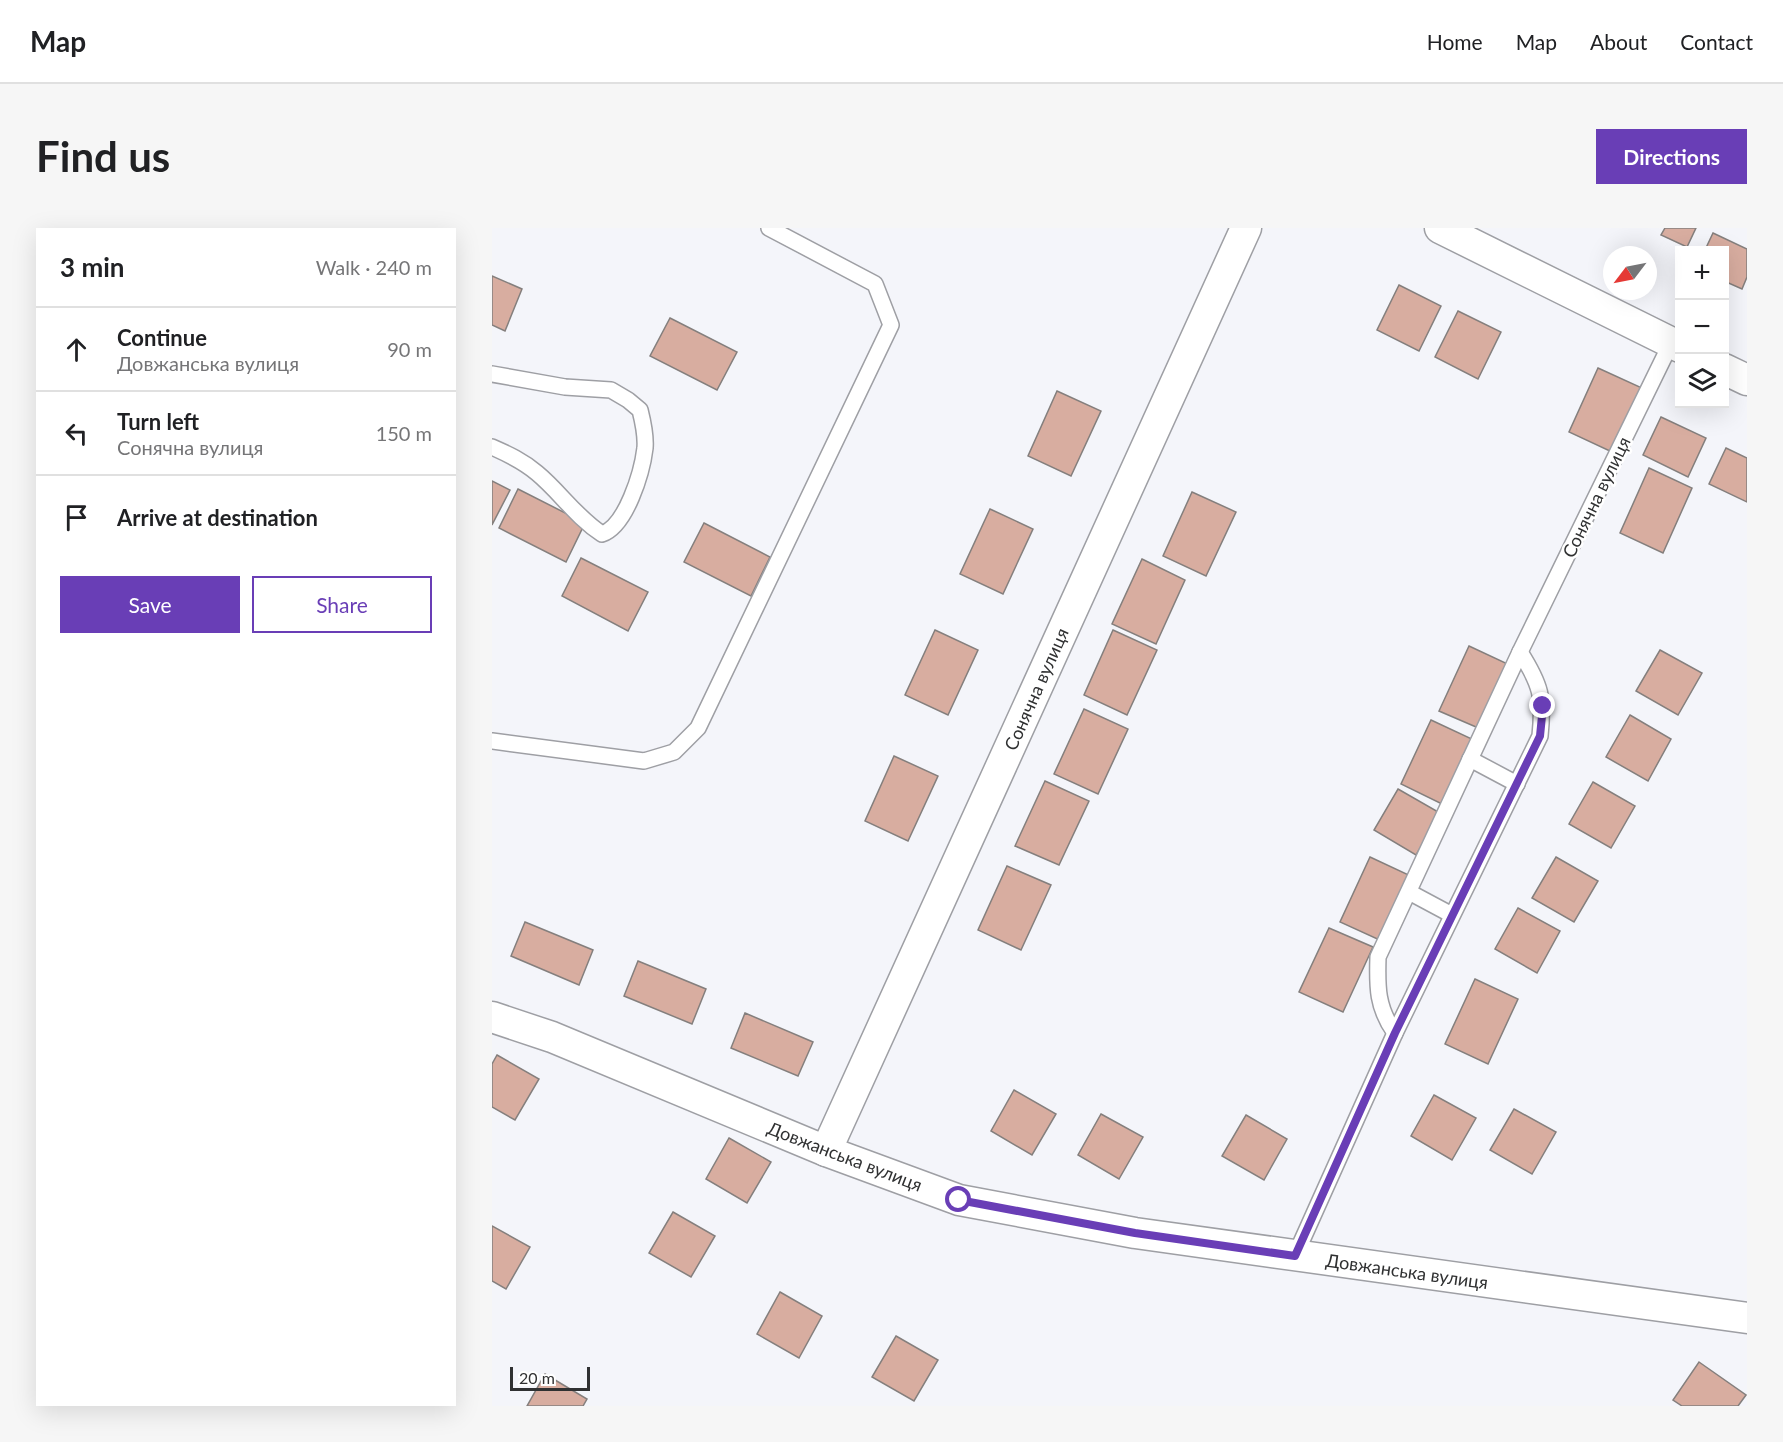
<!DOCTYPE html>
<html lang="en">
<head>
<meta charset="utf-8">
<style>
	body { margin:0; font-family:Lato,sans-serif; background:#f6f6f6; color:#202124 }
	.controls { position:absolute; right:18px; top:18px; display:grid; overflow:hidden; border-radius:0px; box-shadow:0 6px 24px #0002 }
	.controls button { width:54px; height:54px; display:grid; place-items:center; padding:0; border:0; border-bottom:2px solid #e0e0e0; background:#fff; color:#202124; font:30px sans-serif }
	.compass { position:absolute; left:1111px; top:18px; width:54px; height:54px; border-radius:50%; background:#fff; box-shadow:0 6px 24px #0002; rotate:238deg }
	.scale { position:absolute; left:18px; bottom:15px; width:80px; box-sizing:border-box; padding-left:6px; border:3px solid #303132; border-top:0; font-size:16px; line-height:21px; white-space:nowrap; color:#303132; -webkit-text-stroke:4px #fff; paint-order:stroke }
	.stop { position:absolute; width:18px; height:18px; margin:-14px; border:4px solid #693eb6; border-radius:50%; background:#fff }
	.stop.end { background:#693eb6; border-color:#fff; box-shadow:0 2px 6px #0008 }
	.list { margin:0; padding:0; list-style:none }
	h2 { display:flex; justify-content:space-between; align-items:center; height:78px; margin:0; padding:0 24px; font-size:26px }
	h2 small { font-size:20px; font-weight:400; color:#757577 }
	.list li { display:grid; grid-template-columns:39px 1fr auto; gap:18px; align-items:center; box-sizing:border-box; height:84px; padding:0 24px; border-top:2px solid #e0e0e0 }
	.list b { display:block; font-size:22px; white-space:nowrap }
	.list p { margin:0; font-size:20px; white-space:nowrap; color:#757577 }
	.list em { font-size:20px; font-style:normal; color:#757577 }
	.actions { display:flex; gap:12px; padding:18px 24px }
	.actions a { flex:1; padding:14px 0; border:2px solid #693eb6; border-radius:0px; text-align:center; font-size:21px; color:#693eb6 }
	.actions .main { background:#693eb6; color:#fff }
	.icon { flex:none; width:33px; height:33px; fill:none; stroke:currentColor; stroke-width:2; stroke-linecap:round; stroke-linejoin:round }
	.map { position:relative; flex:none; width:1255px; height:1178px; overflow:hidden; border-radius:0px }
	header { display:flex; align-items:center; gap:36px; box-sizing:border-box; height:84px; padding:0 30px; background:#fff; border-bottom:2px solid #e0e0e0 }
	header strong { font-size:28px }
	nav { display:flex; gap:33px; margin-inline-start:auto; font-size:21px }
	.intro { display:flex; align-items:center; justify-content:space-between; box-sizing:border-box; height:144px; padding:0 36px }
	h1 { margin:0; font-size:42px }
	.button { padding:15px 27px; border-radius:0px; background:#693eb6; color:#fff; font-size:21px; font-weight:700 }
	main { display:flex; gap:36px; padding:0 36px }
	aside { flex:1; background:#fff; border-radius:0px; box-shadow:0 6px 24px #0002 }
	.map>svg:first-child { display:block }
	.building { fill:#d8ada0; stroke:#847f7d; stroke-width:1.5 }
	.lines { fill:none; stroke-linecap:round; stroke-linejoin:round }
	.service-casing { stroke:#9e9fa4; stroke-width:18 }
	.minor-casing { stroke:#9e9fa4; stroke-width:33 }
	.service { stroke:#fff; stroke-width:15 }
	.minor { stroke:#fff; stroke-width:30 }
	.route { stroke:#693eb6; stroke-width:8 }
	.labels { text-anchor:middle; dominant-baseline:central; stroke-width:5; stroke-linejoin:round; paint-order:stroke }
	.street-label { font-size:18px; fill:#303132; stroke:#fff }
</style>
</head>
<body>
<header>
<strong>Map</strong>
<nav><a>Home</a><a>Map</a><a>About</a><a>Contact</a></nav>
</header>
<div class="intro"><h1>Find us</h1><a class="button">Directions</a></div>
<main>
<aside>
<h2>3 min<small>Walk · 240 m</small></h2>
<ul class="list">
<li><svg class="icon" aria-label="ahead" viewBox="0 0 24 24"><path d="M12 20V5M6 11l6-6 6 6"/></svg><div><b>Continue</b><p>Довжанська вулиця</p></div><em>90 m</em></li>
<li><svg class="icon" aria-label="left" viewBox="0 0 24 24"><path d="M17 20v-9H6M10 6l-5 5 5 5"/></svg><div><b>Turn left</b><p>Сонячна вулиця</p></div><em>150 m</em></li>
<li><svg class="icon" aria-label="arrive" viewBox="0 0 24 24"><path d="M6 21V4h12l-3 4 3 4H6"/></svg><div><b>Arrive at destination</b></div></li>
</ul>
<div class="actions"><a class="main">Save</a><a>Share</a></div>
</aside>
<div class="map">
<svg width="1255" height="1178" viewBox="0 0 1255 1178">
	<rect width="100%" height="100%" fill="#f4f5fa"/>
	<g class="building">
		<path d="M 1173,0 L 1204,0 L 1195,19 L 1169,7 Z"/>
		<path d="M 1221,5 L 1255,21 L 1255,49 L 1250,61 L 1232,53 L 1232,22 L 1213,22 Z"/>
		<path d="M 0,48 L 30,61 L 13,103 L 0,97 Z"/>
		<path d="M 907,57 L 949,78 L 927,123 L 885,102 Z"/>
		<path d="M 966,83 L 1009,104 L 986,151 L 943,129 Z"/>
		<path d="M 178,90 L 245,124 L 225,162 L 158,128 Z"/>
		<path d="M 1106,140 L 1150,160 L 1120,224 L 1077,204 Z"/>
		<path d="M 565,163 L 609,183 L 579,248 L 536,228 Z"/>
		<path d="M 1169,189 L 1214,210 L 1196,249 L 1151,227 Z"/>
		<path d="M 1234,220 L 1255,230 L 1255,274 L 1217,256 Z"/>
		<path d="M 1157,240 L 1200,260 L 1171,325 L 1128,305 Z"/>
		<path d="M 0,253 L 18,262 L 0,297 Z"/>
		<path d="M 26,261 L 93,295 L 74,334 L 7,300 Z"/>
		<path d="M 700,264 L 744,284 L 714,348 L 671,328 Z"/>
		<path d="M 498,281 L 541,301 L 511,366 L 468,346 Z"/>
		<path d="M 212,295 L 278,329 L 259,368 L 192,334 Z"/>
		<path d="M 89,330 L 156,364 L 136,403 L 70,368 Z"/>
		<path d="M 650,331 L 693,352 L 664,416 L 620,396 Z"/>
		<path d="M 443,402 L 486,422 L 456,487 L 413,467 Z"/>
		<path d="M 621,402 L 665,422 L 635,487 L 592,467 Z"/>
		<path d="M 977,418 L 1020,438 L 991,502 L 947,483 Z"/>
		<path d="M 1168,422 L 1210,445 L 1186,487 L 1144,463 Z"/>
		<path d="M 592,481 L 636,501 L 606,566 L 562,546 Z"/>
		<path d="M 1138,487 L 1179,511 L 1156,553 L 1114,529 Z"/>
		<path d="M 939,492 L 982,512 L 952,577 L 909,556 Z"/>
		<path d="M 402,528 L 446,548 L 416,613 L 373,593 Z"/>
		<path d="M 553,553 L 597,573 L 567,637 L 523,618 Z"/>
		<path d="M 1101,554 L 1143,578 L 1119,620 L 1077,596 Z"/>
		<path d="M 906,561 L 948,585 L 924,627 L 882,602 Z"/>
		<path d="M 878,629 L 921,649 L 892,714 L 848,694 Z"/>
		<path d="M 1064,629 L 1106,653 L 1082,694 L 1040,670 Z"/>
		<path d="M 515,638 L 559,657 L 529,722 L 486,702 Z"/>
		<path d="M 1026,680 L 1068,703 L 1045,745 L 1003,721 Z"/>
		<path d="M 33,694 L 101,722 L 87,757 L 19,728 Z"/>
		<path d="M 837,700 L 881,719 L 851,784 L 807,764 Z"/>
		<path d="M 146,733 L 214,761 L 200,796 L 132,768 Z"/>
		<path d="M 983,751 L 1026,771 L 996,836 L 953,816 Z"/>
		<path d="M 253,785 L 321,814 L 306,848 L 239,820 Z"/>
		<path d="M 5,827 L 47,851 L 23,892 L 0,879 L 0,836 Z"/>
		<path d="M 522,862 L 564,886 L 540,927 L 499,903 Z"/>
		<path d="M 942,867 L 984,890 L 960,932 L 919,908 Z"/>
		<path d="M 1022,881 L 1064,904 L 1040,946 L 998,922 Z"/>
		<path d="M 609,886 L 651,909 L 627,951 L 586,927 Z"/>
		<path d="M 754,887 L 795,911 L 772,952 L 730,928 Z"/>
		<path d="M 237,910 L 279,934 L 255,975 L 214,951 Z"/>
		<path d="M 181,984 L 223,1008 L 199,1049 L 157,1025 Z"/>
		<path d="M 0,998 L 38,1019 L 14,1061 L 0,1053 Z"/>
		<path d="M 288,1064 L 330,1088 L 307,1130 L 265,1106 Z"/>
		<path d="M 404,1108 L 446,1132 L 422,1173 L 380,1149 Z"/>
		<path d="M 1207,1134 L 1254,1167 L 1246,1178 L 1190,1178 L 1181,1172 Z"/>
		<path d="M 53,1146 L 95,1171 L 91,1178 L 35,1178 Z"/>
	</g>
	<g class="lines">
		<defs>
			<g id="service">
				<path d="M 0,146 L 73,159 L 119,162 L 136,172 L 148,182 C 151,194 154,208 153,220 C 150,245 134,298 110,306 C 84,289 68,264 45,245 C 31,233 16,226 0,219"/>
				<path d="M 0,513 L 152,533 L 182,524 L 206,500 L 399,97 L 383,56 L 277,0"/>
				<path d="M 978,531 L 1025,556"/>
				<path d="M 917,664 L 960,687"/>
				<path d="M 903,805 C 885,780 885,759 886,729 L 1028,424 L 1179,115"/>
				<path d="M 803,1028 L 903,805 L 1048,508 C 1052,469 1049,457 1028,424"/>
			</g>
			<g id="minor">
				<path d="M 948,0 L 1188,119"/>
				<path d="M 1232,141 L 1255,152"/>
				<path d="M 0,789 L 60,809 L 334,923 L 467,972 L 643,1005 L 1255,1090"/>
				<path d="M 334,923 L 754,0"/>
			</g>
		</defs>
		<use href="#service" class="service-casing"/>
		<use href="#minor" class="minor-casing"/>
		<use href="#service" class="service"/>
		<use href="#minor" class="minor"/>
	</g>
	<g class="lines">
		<path class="route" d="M 467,972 L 643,1005 L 803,1028 L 903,805 L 1048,508 L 1051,478"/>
	</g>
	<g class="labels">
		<g class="street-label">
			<text transform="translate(1104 269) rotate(-64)">Сонячна вулиця</text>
			<text transform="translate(544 461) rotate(-66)">Сонячна вулиця</text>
			<text transform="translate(353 928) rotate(21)">Довжанська вулиця</text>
			<text transform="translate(915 1043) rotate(8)">Довжанська вулиця</text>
		</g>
	</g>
</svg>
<div class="controls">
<button>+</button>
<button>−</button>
<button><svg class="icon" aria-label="layers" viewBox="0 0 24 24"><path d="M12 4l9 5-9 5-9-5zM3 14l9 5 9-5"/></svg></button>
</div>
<svg class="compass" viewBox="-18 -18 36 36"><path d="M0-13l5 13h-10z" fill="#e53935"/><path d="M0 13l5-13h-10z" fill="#757577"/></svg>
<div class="scale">20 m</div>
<div class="stop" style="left:467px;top:972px"></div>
<div class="stop end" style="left:1051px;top:478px"></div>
</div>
</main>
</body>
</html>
